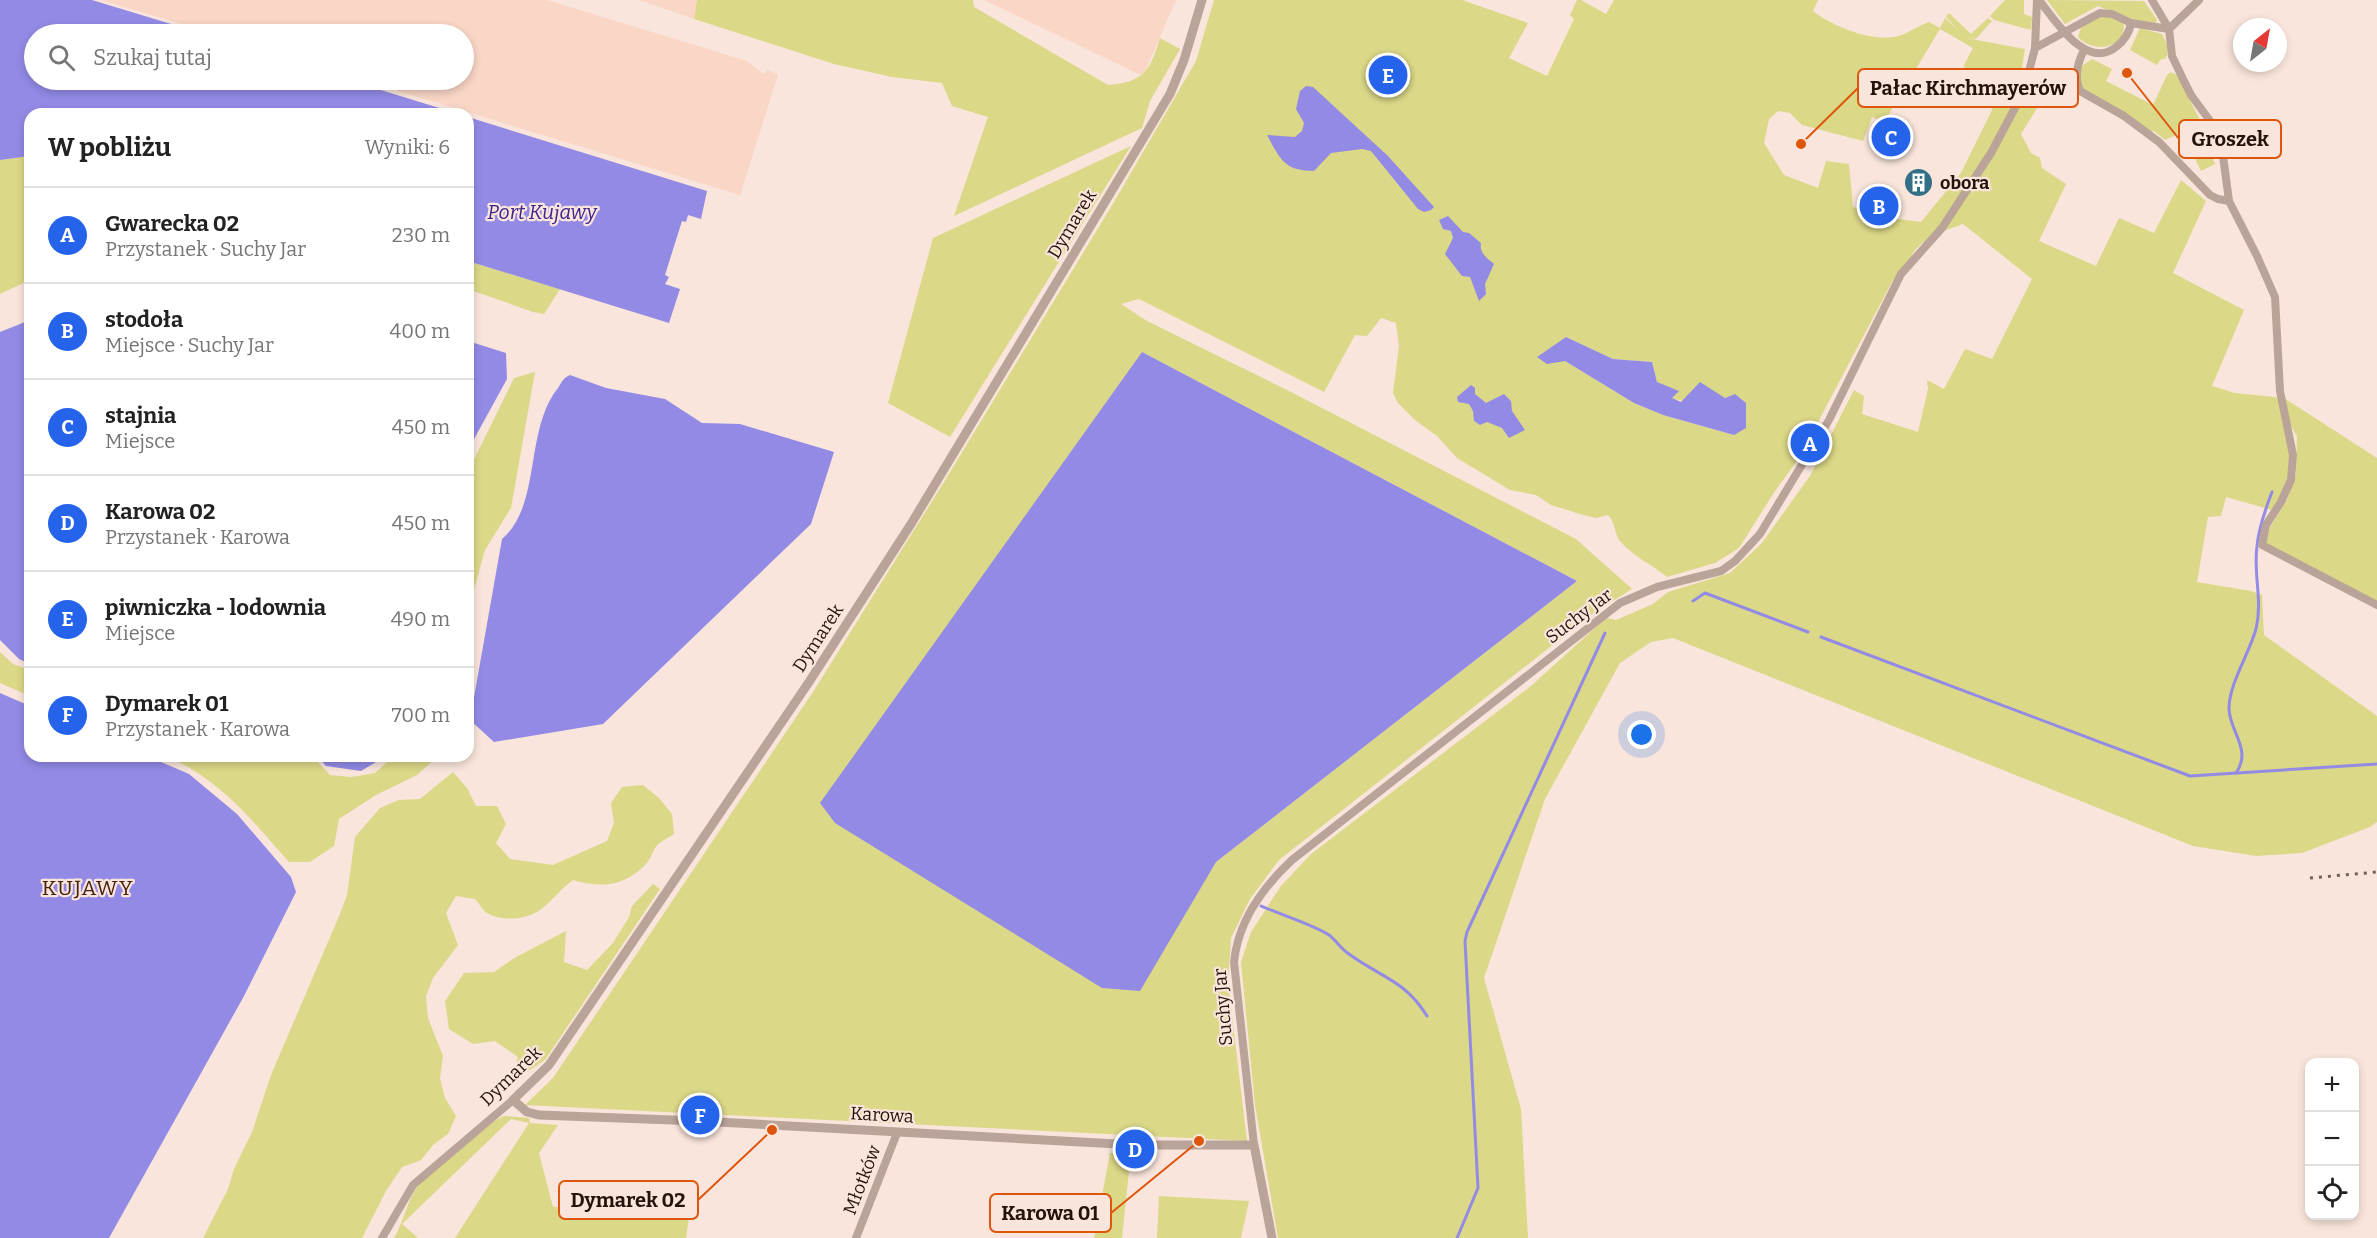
<!DOCTYPE html>
<html lang="pl">
<head>
<meta charset="utf-8">
<style>
	body { margin:0; font-family:Bitter,serif; background:#f2f2f2; color:#222 }
	.controls { position:absolute; right:18px; bottom:18px; display:grid; overflow:hidden; border-radius:12px; box-shadow:0 3px 9px #0003 }
	.controls button { width:54px; height:54px; display:grid; place-items:center; padding:0; border:0; border-bottom:2px solid #e0e0e0; background:#fff; color:#222; font:30px sans-serif }
	.compass { position:absolute; left:2233px; top:18px; width:54px; height:54px; border-radius:50%; background:#fff; box-shadow:0 3px 9px #0003; rotate:31deg }
	.you { position:absolute; left:1642px; top:735px; width:21px; height:21px; margin:-15px; border:4px solid #fff; border-radius:50%; background:#1a73e8; box-shadow:0 0 0 9px #1a73e833 }
	.badge { display:grid; place-items:center; width:39px; height:39px; border-radius:50%; background:#2563eb; color:#fff; font-size:20px; font-weight:700 }
	.pin { position:absolute; translate:-50% -50%; border:3px solid #fff; box-shadow:0 2px 6px #0006 }
	.list { margin:0; padding:0; list-style:none }
	h2 { display:flex; justify-content:space-between; align-items:center; height:78px; margin:0; padding:0 24px; font-size:26px }
	h2 small { font-size:20px; font-weight:400; color:#767676 }
	.list li { display:grid; grid-template-columns:39px 1fr auto; gap:18px; align-items:center; box-sizing:border-box; height:96px; padding:0 24px; border-top:2px solid #e0e0e0 }
	.list b { display:block; font-size:22px; white-space:nowrap }
	.list p { margin:0; font-size:20px; white-space:nowrap; color:#767676 }
	.list em { font-size:20px; font-style:normal; color:#767676 }
	.icon { flex:none; width:33px; height:33px; fill:none; stroke:currentColor; stroke-width:2; stroke-linecap:round; stroke-linejoin:round }
	.map { position:relative; flex:none; width:2377px; height:1238px; overflow:hidden }
	.search { position:absolute; background:#fff; box-shadow:0 3px 9px #0003; left:24px; top:24px; width:450px; height:66px; display:flex; align-items:center; gap:15px; box-sizing:border-box; padding:0 21px; border-radius:33px; color:#767676; font-size:22px }
	.panel { position:absolute; background:#fff; box-shadow:0 3px 9px #0003; left:24px; top:108px; width:450px; height:654px; border-radius:18px }
	.map>svg:first-child { display:block }
	.built { fill:#f9d6c5 }
	.green { fill:#dbd887; fill-rule:evenodd }
	.water { fill:#938ae6 }
	.lines { fill:none; stroke-linecap:round; stroke-linejoin:round }
	.stream { stroke:#938ae6; stroke-width:3 }
	.minor { stroke:#baa49a; stroke-width:8 }
	.tertiary { stroke:#baa49a; stroke-width:9 }
	.rail { stroke:#715f55; stroke-width:3; stroke-dasharray:3 6; stroke-linecap:butt }
	.labels { text-anchor:middle; dominant-baseline:central; stroke-width:4.5; stroke-linejoin:round; paint-order:stroke }
	.poi-label { font-size:18px; font-weight:bold; fill:#24130a; stroke:#f9e5db; text-anchor:start }
	.street-label { font-size:18px; fill:#24130a; stroke:#f9e5db }
	.water-label { font-size:20px; font-style:italic; fill:#3e248e; stroke:#f9e5db }
	.quarter-label { font-size:21px; letter-spacing:1.5px; fill:#47210d; stroke:#f9e5db }
	.leader { fill:none; stroke:#de560c; stroke-width:2 }
	.callout-dot { fill:#de560c; stroke:#f9e5db; stroke-width:2 }
	.callout { fill:#f9e5db; stroke:#de560c; stroke-width:2 }
	.callout-label { font-size:20px; text-anchor:middle; font-weight:bold; fill:#24130a }
</style>
</head>
<body>
<div class="map">
<svg width="2377" height="1238" viewBox="0 0 2377 1238">
	<rect width="100%" height="100%" fill="#f9e5db"/>
	<g class="built">
		<path d="M 101,0 L 547,0 L 747,61 L 763,74 L 768,70 L 778,75 L 740,195 L 362,80 L 464,80 L 464,34 L 215,34 Z"/>
		<path d="M 639,0 L 697,0 L 694,19 Z"/>
		<path d="M 984,0 L 1176,0 L 1143,76 Z"/>
	</g>
	<g class="green">
		<path d="M 697,0 L 973,0 L 974,7 L 1108,85 C 1145,82 1150,70 1160,38 L 1180,49 L 1150,101 L 1142,128 L 954,216 L 988,117 L 952,106 L 942,83 L 892,77 L 834,64 L 694,19 Z"/>
		<path d="M 1214,0 L 1462,0 L 1528,23 L 1509,58 L 1547,76 L 1574,19 L 1570,15 L 1577,0 L 1581,0 L 1606,14 L 1614,0 L 1818,0 L 1813,11 C 1832,26 1869,41 1894,37 C 1906,35 1917,26 1929,22 L 1940,28 L 1945,18 L 1959,31 L 1946,17 L 1949,13 L 1971,34 L 1988,18 L 1992,21 L 1976,39 L 1966,38 L 2025,49 L 2021,75 L 2050,87 L 2021,134 L 2031,153 L 2040,158 L 2042,168 L 2066,184 L 2039,241 L 2096,266 L 2119,218 L 2154,233 L 2181,180 L 2206,201 L 2173,273 L 2244,310 L 2212,386 L 2235,393 L 2284,398 L 2377,458 L 2377,602 L 2265,544 L 2270,527 L 2287,500 L 2296,475 L 2297,436 L 2280,408 C 2288,450 2300,470 2272,510 L 2226,497 L 2221,516 L 2208,517 L 2197,582 L 2251,591 L 2262,595 L 2264,635 L 2377,716 L 2377,822 L 2370,827 L 2302,853 L 2256,856 L 2193,846 L 1673,638 L 1651,642 L 1620,663 L 1545,799 L 1484,978 L 1521,1109 L 1528,1238 L 1278,1238 L 1255,1105 L 1241,962 L 1251,932 L 1281,886 L 1311,854 L 1531,686 L 1606,618 L 1616,620 L 1653,604 L 1668,592 L 1730,573 L 1761,544 L 1810,476 L 1854,390 L 1864,396 L 1862,414 L 1918,432 L 1928,389 L 1927,380 L 1944,389 L 1965,349 L 1992,359 L 2032,279 L 1963,224 C 1947,230 1927,236 1916,249 C 1908,260 1904,272 1893,280 L 1799,458 L 1775,491 L 1739,548 L 1715,563 L 1667,577 C 1652,564 1633,557 1620,541 C 1613,531 1617,525 1608,515 L 1596,518 L 1583,515 L 1551,505 L 1536,495 L 1510,490 L 1457,458 L 1437,436 L 1415,420 L 1398,403 L 1393,393 L 1399,346 L 1396,323 L 1381,318 L 1367,336 L 1355,335 L 1324,392 L 1139,299 L 1121,304 L 1147,321 L 1289,391 L 1576,539 L 1632,589 L 1592,614 L 1279,860 L 1250,899 L 1231,938 L 1228,982 L 1247,1141 L 525,1105 L 553,1078 L 815,689 L 944,482 L 1114,202 L 1196,61 ZM 1940,29 L 1973,48 L 1964,65 L 1966,79 L 1995,94 L 1992,110 L 1961,173 L 1921,222 L 1891,218 L 1853,207 L 1849,164 L 1826,161 L 1818,188 L 1784,175 L 1764,143 L 1769,119 L 1778,111 L 1790,113 L 1802,125 L 1863,141 L 1872,117 L 1884,122 ZM 1566,337 L 1613,359 L 1652,362 L 1657,382 L 1678,392 L 1671,398 C 1690,405 1717,400 1736,395 L 1746,403 L 1734,435 L 1663,415 L 1634,403 L 1565,361 ZM 1142,352 L 1577,581 L 1216,862 L 821,804 Z"/>
		<path d="M 2005,0 L 2024,0 L 2024,14 L 2032,17 L 2031,30 L 1994,20 L 1990,16 Z"/>
		<path d="M 2047,0 L 2144,1 L 2157,20 L 2155,24 L 2137,21 L 2098,6 L 2065,24 Z"/>
		<path d="M 2104,16 L 2118,19 L 2124,25 C 2123,50 2093,53 2078,37 L 2081,28 L 2096,18 Z"/>
		<path d="M 2140,28 L 2162,34 C 2166,42 2170,49 2166,58 L 2160,60 L 2157,65 L 2130,50 Z"/>
		<path d="M 2092,59 L 2112,69 L 2106,81 L 2153,105 L 2167,75 L 2171,72 L 2177,75 L 2201,122 L 2186,130 L 2197,125 L 2215,164 L 2201,171 L 2182,132 L 2165,140 L 2154,131 L 2151,132 L 2084,91 L 2079,81 L 2082,66 Z"/>
		<path d="M 1131,146 L 950,437 L 888,403 L 933,238 Z"/>
		<path d="M 30,156 L 30,280 L 0,294 L 0,160 Z"/>
		<path d="M 468,261 L 560,289 L 544,314 L 533,312 L 468,289 Z"/>
		<path d="M 535,372 L 511,508 L 485,550 L 468,611 L 468,472 L 514,378 Z"/>
		<path d="M 0,652 L 13,664 L 30,670 L 30,696 L 0,683 Z"/>
		<path d="M 166,756 L 312,756 L 330,775 L 351,777 L 375,773 L 394,756 L 438,756 L 417,775 L 376,795 L 339,819 L 334,846 L 310,862 L 289,862 C 250,818 221,780 166,756 Z"/>
		<path d="M 453,772 L 467,788 L 476,806 L 497,806 L 506,824 L 496,843 L 510,859 L 553,865 L 607,841 L 614,823 L 611,803 L 622,787 L 643,785 L 659,798 L 672,814 L 674,834 C 668,838 659,842 655,848 C 652,853 650,860 646,864 C 624,887 601,888 573,880 C 562,888 555,897 545,906 C 532,919 504,923 487,913 C 483,911 479,903 475,899 L 456,896 L 446,913 L 458,945 L 433,978 L 426,996 L 428,1018 L 443,1056 L 440,1078 L 445,1098 L 456,1116 L 448,1134 L 433,1145 L 421,1160 L 402,1167 L 386,1191 L 362,1238 L 203,1238 L 228,1189 L 234,1169 L 252,1132 L 271,1075 L 340,914 L 347,895 L 355,837 L 380,808 L 399,800 L 420,799 Z"/>
		<path d="M 653,884 L 660,889 L 545,1060 L 521,1076 L 515,1067 L 518,1057 L 495,1041 L 473,1044 L 449,1029 L 445,1001 L 464,973 L 494,972 L 516,957 L 566,931 L 564,962 L 587,970 L 613,943 L 629,917 L 632,906 Z"/>
		<path d="M 505,1116 L 529,1118 L 530,1123 L 558,1125 L 539,1153 L 553,1207 L 667,1209 L 690,1211 L 686,1238 L 455,1238 L 529,1123 L 511,1119 L 402,1224 L 418,1238 L 394,1238 C 403,1223 408,1199 417,1187 C 427,1174 492,1118 505,1116 Z"/>
		<path d="M 1131,1152 L 1122,1238 L 1094,1238 L 1110,1153 Z"/>
		<path d="M 1159,1196 L 1249,1201 L 1241,1238 L 1157,1238 Z"/>
	</g>
	<g class="water">
		<path d="M 0,0 L 92,0 L 204,34 L 34,34 L 34,80 L 348,80 L 459,114 L 30,114 L 30,156 L 0,160 Z"/>
		<path d="M 1306,86 L 1313,87 L 1388,156 L 1434,207 L 1431,210 L 1424,212 L 1418,209 L 1371,151 L 1362,149 L 1331,153 L 1314,171 C 1284,171 1280,159 1267,135 L 1295,137 L 1302,131 L 1304,123 L 1296,109 L 1300,91 Z"/>
		<path d="M 468,117 L 707,191 L 701,219 L 688,215 L 686,222 L 682,221 L 665,275 L 669,277 L 665,284 L 680,289 L 669,323 L 468,261 Z"/>
		<path d="M 1448,216 L 1463,232 L 1469,233 L 1481,243 C 1479,253 1487,258 1494,264 L 1485,284 L 1486,294 L 1479,301 L 1470,277 L 1462,276 L 1445,254 L 1453,238 L 1451,231 L 1443,229 L 1439,220 Z"/>
		<path d="M 30,320 L 30,664 L 19,659 L 0,640 L 0,332 Z"/>
		<path d="M 1566,337 L 1613,359 L 1652,362 L 1657,382 L 1679,391 L 1672,398 L 1681,402 L 1700,382 L 1725,398 L 1735,394 L 1746,403 L 1746,428 L 1734,435 L 1663,415 L 1634,403 L 1565,361 L 1547,364 L 1537,357 Z"/>
		<path d="M 468,341 L 506,353 L 507,379 L 468,450 Z"/>
		<path d="M 1142,352 L 1577,581 L 1216,862 L 1140,991 L 1102,988 L 835,823 L 820,803 Z"/>
		<path d="M 570,375 L 606,388 L 665,399 L 702,423 L 740,424 L 834,452 L 811,524 L 603,724 L 494,742 L 470,720 L 502,539 C 542,505 524,430 558,388 C 562,382 563,378 570,375 Z"/>
		<path d="M 1471,385 L 1475,388 L 1475,394 L 1486,403 L 1504,394 L 1511,401 L 1512,411 L 1525,430 L 1509,438 L 1502,428 L 1487,422 L 1480,425 L 1474,421 L 1473,411 L 1469,404 L 1458,402 L 1457,397 Z"/>
		<path d="M 0,693 L 30,706 L 30,756 L 147,756 L 189,774 L 237,814 L 291,877 L 296,892 L 244,996 L 109,1238 L 0,1238 Z"/>
		<path d="M 317,756 L 386,756 L 361,771 L 326,766 Z"/>
	</g>
	<g class="lines">
		<g class="stream">
			<path d="M 1693,601 L 1705,593 L 1808,632"/>
			<path d="M 1821,637 L 2190,776 L 2377,764"/>
			<path d="M 2236,773 C 2253,749 2228,730 2229,707 C 2230,682 2249,654 2256,629 C 2263,600 2253,574 2257,546 C 2259,527 2265,510 2272,492"/>
			<path d="M 1261,906 C 1279,914 1314,925 1329,935 C 1336,940 1341,949 1349,954 C 1380,977 1405,980 1427,1016"/>
			<path d="M 1457,1238 L 1478,1188 L 1465,941 L 1467,932 L 1605,633"/>
		</g>
		<g class="minor">
			<path d="M 2039,0 C 2055,20 2086,71 2116,47 C 2123,42 2130,32 2131,23 L 2169,29 L 2199,0"/>
			<path d="M 2152,0 L 2169,29 L 2172,56 L 2183,79 L 2191,95 L 2216,129 L 2222,148 L 2229,201 L 2257,256 L 2275,297 L 2280,391 L 2293,455 L 2291,480 L 2281,502 L 2266,525 L 2262,545 L 2377,605"/>
			<path d="M 2035,48 L 2100,13 L 2112,14 L 2131,23"/>
			<path d="M 2084,50 C 2078,62 2074,78 2080,91 L 2124,116 L 2159,142 L 2210,195 L 2218,199 L 2229,201"/>
			<path d="M 1254,1145 L 1234,962 C 1238,921 1263,887 1292,860 L 1620,603 L 1657,587 L 1721,571 L 1735,561 L 1760,534 L 1829,420 L 1901,274 L 1942,228 L 1991,153 L 2024,91 L 2035,48 L 2037,0"/>
			<path d="M 382,1238 L 413,1185 L 513,1100"/>
			<path d="M 856,1238 L 897,1133"/>
		</g>
		<path class="tertiary" d="M 1202,0 L 1184,60 L 1170,94 L 911,524 L 809,682 L 549,1065 L 513,1100 L 527,1112 L 539,1115 L 699,1121 L 1136,1145 L 1254,1145 L 1272,1238"/>
		<path class="rail" d="M 2310,878 L 2377,872"/>
	</g>
	<defs>
		<symbol id="building-disc" viewBox="-11 -11 22 22"><circle r="9.5" fill="#336f87" stroke="#f9e5db"/><path d="M-4-6H4V6H1V3H-1V6H-4ZM-2.5-4.3h1.7v1.8h-1.7ZM.8-4.3h1.7v1.8H.8ZM-2.5-1h1.7V.8h-1.7ZM.8-1h1.7V.8H.8Z" fill="#fff"/></symbol>
	</defs>
	<g fill-rule="evenodd">
		<use href="#building-disc" x="1902" y="166" width="33" height="33"/>
	</g>
	<g class="labels">
		<g class="poi-label">
			<text x="1940" y="183">obora</text>
		</g>
		<g class="street-label">
			<text transform="translate(1072 224) rotate(-59)">Dymarek</text>
			<text transform="translate(1579 616) rotate(-37)">Suchy Jar</text>
			<text transform="translate(818 638) rotate(-57)">Dymarek</text>
			<text transform="translate(1223 1007) rotate(-95)">Suchy Jar</text>
			<text transform="translate(511 1076) rotate(-44)">Dymarek</text>
			<text transform="translate(882 1115) rotate(3)">Karowa</text>
			<text transform="translate(862 1180) rotate(-69)">Młotków</text>
		</g>
		<g class="water-label">
			<text x="542" y="212">Port Kujawy</text>
		</g>
		<g class="quarter-label">
			<text x="88" y="888">KUJAWY</text>
		</g>
	</g>
	<path class="leader" d="M1801 144L1858 88M2127 73L2179 139M772 1130L698 1200M1199 1141L1111 1213"/>
	<g class="callout-dot">
		<circle cx="1801" cy="144" r="6"/>
		<circle cx="2127" cy="73" r="6"/>
		<circle cx="772" cy="1130" r="6"/>
		<circle cx="1199" cy="1141" r="6"/>
	</g>
	<g class="callout">
		<rect x="1858" y="69" width="220" height="38" rx="6"/>
		<rect x="2179" y="120" width="102" height="38" rx="6"/>
		<rect x="559" y="1181" width="139" height="38" rx="6"/>
		<rect x="990" y="1194" width="121" height="38" rx="6"/>
	</g>
	<g class="callout-label">
		<text x="1968" y="95">Pałac Kirchmayerów</text>
		<text x="2230" y="146">Groszek</text>
		<text x="628" y="1207">Dymarek 02</text>
		<text x="1050" y="1220">Karowa 01</text>
	</g>
</svg>
<div class="controls">
<button>+</button>
<button>−</button>
<button><svg class="icon" aria-label="locate" viewBox="0 0 24 24"><circle cx="12" cy="12" r="6"/><path d="M12 2v4M12 18v4M2 12h4M18 12h4"/></svg></button>
</div>
<svg class="compass" viewBox="-18 -18 36 36"><path d="M0-13l5 13h-10z" fill="#e53935"/><path d="M0 13l5-13h-10z" fill="#767676"/></svg>
<div class="you"></div>
<div class="pin badge" style="left:1810px;top:443px">A</div>
<div class="pin badge" style="left:1879px;top:206px">B</div>
<div class="pin badge" style="left:1891px;top:137px">C</div>
<div class="pin badge" style="left:1135px;top:1149px">D</div>
<div class="pin badge" style="left:1388px;top:75px">E</div>
<div class="pin badge" style="left:700px;top:1115px">F</div>
<div class="search"><svg class="icon" aria-label="search" viewBox="0 0 24 24"><circle cx="10" cy="10" r="6"/><path d="M15 15l6 6"/></svg>Szukaj tutaj</div>
<section class="panel">
<h2>W pobliżu<small>Wyniki: 6</small></h2>
<ul class="list">
<li><span class="badge">A</span><div><b>Gwarecka 02</b><p>Przystanek · Suchy Jar</p></div><em>230 m</em></li>
<li><span class="badge">B</span><div><b>stodoła</b><p>Miejsce · Suchy Jar</p></div><em>400 m</em></li>
<li><span class="badge">C</span><div><b>stajnia</b><p>Miejsce</p></div><em>450 m</em></li>
<li><span class="badge">D</span><div><b>Karowa 02</b><p>Przystanek · Karowa</p></div><em>450 m</em></li>
<li><span class="badge">E</span><div><b>piwniczka - lodownia</b><p>Miejsce</p></div><em>490 m</em></li>
<li><span class="badge">F</span><div><b>Dymarek 01</b><p>Przystanek · Karowa</p></div><em>700 m</em></li>
</ul>
</section>
</div>
</body>
</html>
